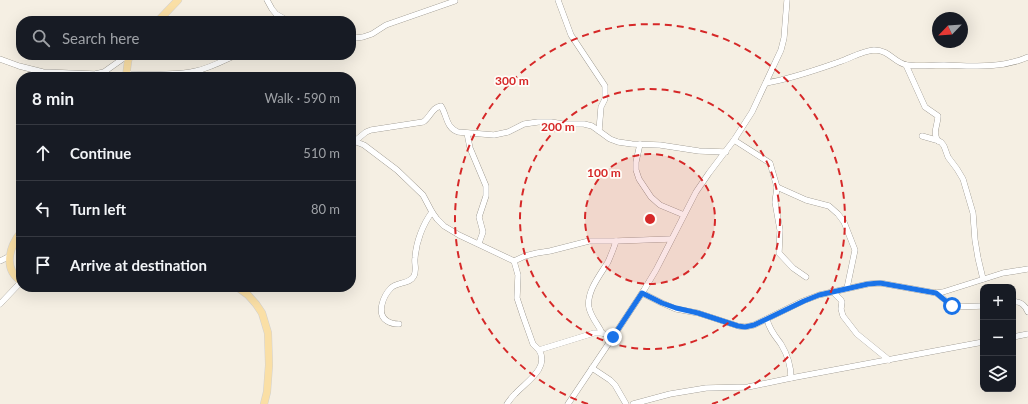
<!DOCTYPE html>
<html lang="en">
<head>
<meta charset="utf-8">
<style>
	body { margin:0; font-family:Lato,sans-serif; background:#20242c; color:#f1f3f6 }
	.controls { position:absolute; right:12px; bottom:12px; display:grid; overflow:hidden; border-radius:8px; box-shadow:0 4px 16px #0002 }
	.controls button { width:36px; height:36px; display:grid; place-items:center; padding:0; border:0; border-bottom:1px solid #363941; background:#171b24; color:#f1f3f6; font:20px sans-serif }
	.compass { position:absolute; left:932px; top:12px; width:36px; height:36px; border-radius:50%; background:#171b24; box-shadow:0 4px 16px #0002; rotate:245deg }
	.stop { position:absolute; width:12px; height:12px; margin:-9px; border:3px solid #1a73e8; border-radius:50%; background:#fff }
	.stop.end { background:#1a73e8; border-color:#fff; box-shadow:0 1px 4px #0008 }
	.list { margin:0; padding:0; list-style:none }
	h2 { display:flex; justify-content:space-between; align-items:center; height:52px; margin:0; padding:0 16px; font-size:17px }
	h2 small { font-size:13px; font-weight:400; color:#9ea1a6 }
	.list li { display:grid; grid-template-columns:26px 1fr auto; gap:12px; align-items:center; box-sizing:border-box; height:56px; padding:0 16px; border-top:1px solid #363941 }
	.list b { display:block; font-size:15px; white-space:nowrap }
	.list em { font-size:13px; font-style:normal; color:#9ea1a6 }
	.icon { flex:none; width:22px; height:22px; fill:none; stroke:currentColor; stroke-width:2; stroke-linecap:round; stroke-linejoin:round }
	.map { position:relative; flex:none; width:1028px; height:404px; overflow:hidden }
	.search { position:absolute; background:#171b24; box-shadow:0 4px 16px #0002; left:16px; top:16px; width:340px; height:44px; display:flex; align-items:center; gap:10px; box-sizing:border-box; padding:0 14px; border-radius:16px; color:#9ea1a6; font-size:15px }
	.panel { position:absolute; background:#171b24; box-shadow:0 4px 16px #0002; left:16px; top:72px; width:340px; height:220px; border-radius:16px }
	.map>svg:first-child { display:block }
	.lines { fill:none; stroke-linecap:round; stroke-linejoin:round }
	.minor-casing { stroke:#817c72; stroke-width:6 }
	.major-casing { stroke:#d2d1d0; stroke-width:8 }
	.minor { stroke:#fff; stroke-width:5.5 }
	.major { stroke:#fadfa5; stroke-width:7 }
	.route { stroke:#1a73e8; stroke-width:5 }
	.ring { fill:none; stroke:#d62828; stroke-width:2; stroke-dasharray:7 5 }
	.centre { fill:#d62828; stroke:#fffdf8; stroke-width:2 }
	.ring-label { font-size:12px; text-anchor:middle; font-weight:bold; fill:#d62828; stroke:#fffdf8; stroke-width:3.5; stroke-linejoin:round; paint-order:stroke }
</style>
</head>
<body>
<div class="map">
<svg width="1028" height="404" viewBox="0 0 1028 404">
	<rect width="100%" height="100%" fill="#f5efe3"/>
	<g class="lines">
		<defs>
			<g id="minor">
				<path d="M 267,0 L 272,9 L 276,14 L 288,21"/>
				<path d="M 558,0 L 571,35 L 605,86 L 605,99 L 601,107 L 599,131"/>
				<path d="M 351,37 L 355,38 L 363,37 L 372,34 L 386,25 L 455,1"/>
				<path d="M 0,59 L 19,66 L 43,72 L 95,74 L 104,72 L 128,55"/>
				<path d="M 906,65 L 925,107 L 938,116 C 938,125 932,132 938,141"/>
				<path d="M 126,74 C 146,74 177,76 196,71 C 210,68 223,61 236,55"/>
				<path d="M 766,83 C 791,79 816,70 839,62 C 851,58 862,51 874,50 C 890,50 894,63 907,65 C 918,67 932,65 944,65 C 972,66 1001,69 1028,57"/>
				<path d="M 467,133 L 470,148 L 486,186 L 486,196 L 479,217 L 483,232 L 479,243"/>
				<path d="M 922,136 L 936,140 L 941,142 L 944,146 L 948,157 L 957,169 L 963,179 L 973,213 L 975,240 L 978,258 L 983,279"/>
				<path d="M 351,140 L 364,145 L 397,170 L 423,195 L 432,212 L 437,219 L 444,226 L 459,235 L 514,261 L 518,275 L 517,298 L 523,316 L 533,344 L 539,350 L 594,333 L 602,333 L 613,337 L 644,290 L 656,270 L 696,192 L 709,173 L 734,140 L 752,112 L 781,50 L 784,38 L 787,0"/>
				<path d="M 734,140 L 770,163 L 777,187 L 775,202 L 780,230 L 779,253 L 793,268 L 806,277"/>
				<path d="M 355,141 L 366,132 L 371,130 L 423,122 C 430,118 432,107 441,106 C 447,115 446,128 458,132 L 494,135 L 508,132 L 524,124 L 538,122 L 551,122 L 563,124 L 584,124 L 592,126 L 599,131 L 610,139 L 618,142 L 632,144 L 660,145 L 699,151 L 726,152"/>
				<path d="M 640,144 L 636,162 L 636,170 L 639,179 L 651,197 L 660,205 L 684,215"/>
				<path d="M 777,187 L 806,200 L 829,206 L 838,214 L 844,222 L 855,250 L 847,288"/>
				<path d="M 0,261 L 10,256"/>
				<path d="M 514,261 L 525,256 L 537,253 L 550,251 L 589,241 L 616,241 L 671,239"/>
				<path d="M 832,291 L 841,300 L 842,302 L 841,309 L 843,316 L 857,334 L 889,360"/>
				<path d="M 642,293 L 662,303 L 676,309 L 698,313 L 738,326 L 745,327 L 754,325 L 803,301 L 819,295 L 868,284 L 880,283 L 936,293 L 943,292 L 1003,273 L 1028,269"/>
				<path d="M 936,293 L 954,307 L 983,306"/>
				<path d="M 1013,302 C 1021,301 1025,305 1028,312"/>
				<path d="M 0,304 L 19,284 L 21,284"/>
				<path d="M 767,319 C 769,329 775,336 781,344 C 787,354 791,366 791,378"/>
				<path d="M 399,324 C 395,324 390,323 387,321 C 376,314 383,296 391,288 C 397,282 410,284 414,276 C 417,270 414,263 415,258 C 416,242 423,224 432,212"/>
				<path d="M 602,333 C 598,324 592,319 589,308 C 586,292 600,275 608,262 C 611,255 614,248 616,241"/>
				<path d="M 1013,337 L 1028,334"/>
				<path d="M 592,368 L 610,380 L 615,385 L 626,404"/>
				<path d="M 507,404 C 509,401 512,397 515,394 C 526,382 550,368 539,350"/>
				<path d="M 568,404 L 613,337"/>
				<path d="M 633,404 L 670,394 L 706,388 L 748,387 L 791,378 L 983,342"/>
			</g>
			<g id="major">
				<path d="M 158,21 L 178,0"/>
				<path d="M 126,77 L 128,61 L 130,55"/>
				<path d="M 21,232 C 9,247 3,269 21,281"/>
				<path d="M 237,287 L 248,295 L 256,304 L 262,313 L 268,333 L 269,365 L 267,392 L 264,404"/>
			</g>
		</defs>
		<use href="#minor" class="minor-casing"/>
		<use href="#major" class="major-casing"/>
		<use href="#minor" class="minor"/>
		<use href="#major" class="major"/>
	</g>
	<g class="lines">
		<path class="route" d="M 613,337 L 642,293 L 662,303 L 676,308 L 698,313 L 738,326 L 745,327 L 754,325 L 804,301 L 819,295 L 868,284 L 880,283 L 936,293 L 952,306"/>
	</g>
	<circle cx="650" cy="219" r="65" fill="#d62828" fill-opacity=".12"/>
	<g class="ring">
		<circle cx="650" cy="219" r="65"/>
		<circle cx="650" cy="219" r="130"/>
		<path d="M588 404A195 195 0 1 1 712 404"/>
	</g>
	<circle cx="650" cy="219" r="6" class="centre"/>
	<g class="ring-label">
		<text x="512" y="85">300 m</text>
		<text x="558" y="131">200 m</text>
		<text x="604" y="177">100 m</text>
	</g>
</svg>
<div class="controls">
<button>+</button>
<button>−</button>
<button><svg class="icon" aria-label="layers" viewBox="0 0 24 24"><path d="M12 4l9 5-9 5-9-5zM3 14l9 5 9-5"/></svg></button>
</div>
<svg class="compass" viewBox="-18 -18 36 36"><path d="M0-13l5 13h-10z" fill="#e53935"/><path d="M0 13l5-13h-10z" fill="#9ea1a6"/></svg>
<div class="stop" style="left:952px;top:306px"></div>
<div class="stop end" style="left:613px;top:337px"></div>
<div class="search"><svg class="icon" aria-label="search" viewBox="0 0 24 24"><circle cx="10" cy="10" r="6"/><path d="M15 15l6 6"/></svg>Search here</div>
<section class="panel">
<h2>8 min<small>Walk · 590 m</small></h2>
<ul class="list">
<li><svg class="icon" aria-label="ahead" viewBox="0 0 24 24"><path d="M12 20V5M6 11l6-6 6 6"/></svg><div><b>Continue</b></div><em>510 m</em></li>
<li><svg class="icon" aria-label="left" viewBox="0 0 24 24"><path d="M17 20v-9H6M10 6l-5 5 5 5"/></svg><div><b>Turn left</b></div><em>80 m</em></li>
<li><svg class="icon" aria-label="arrive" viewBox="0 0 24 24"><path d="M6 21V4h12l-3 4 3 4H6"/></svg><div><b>Arrive at destination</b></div></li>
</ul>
</section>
</div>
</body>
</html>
